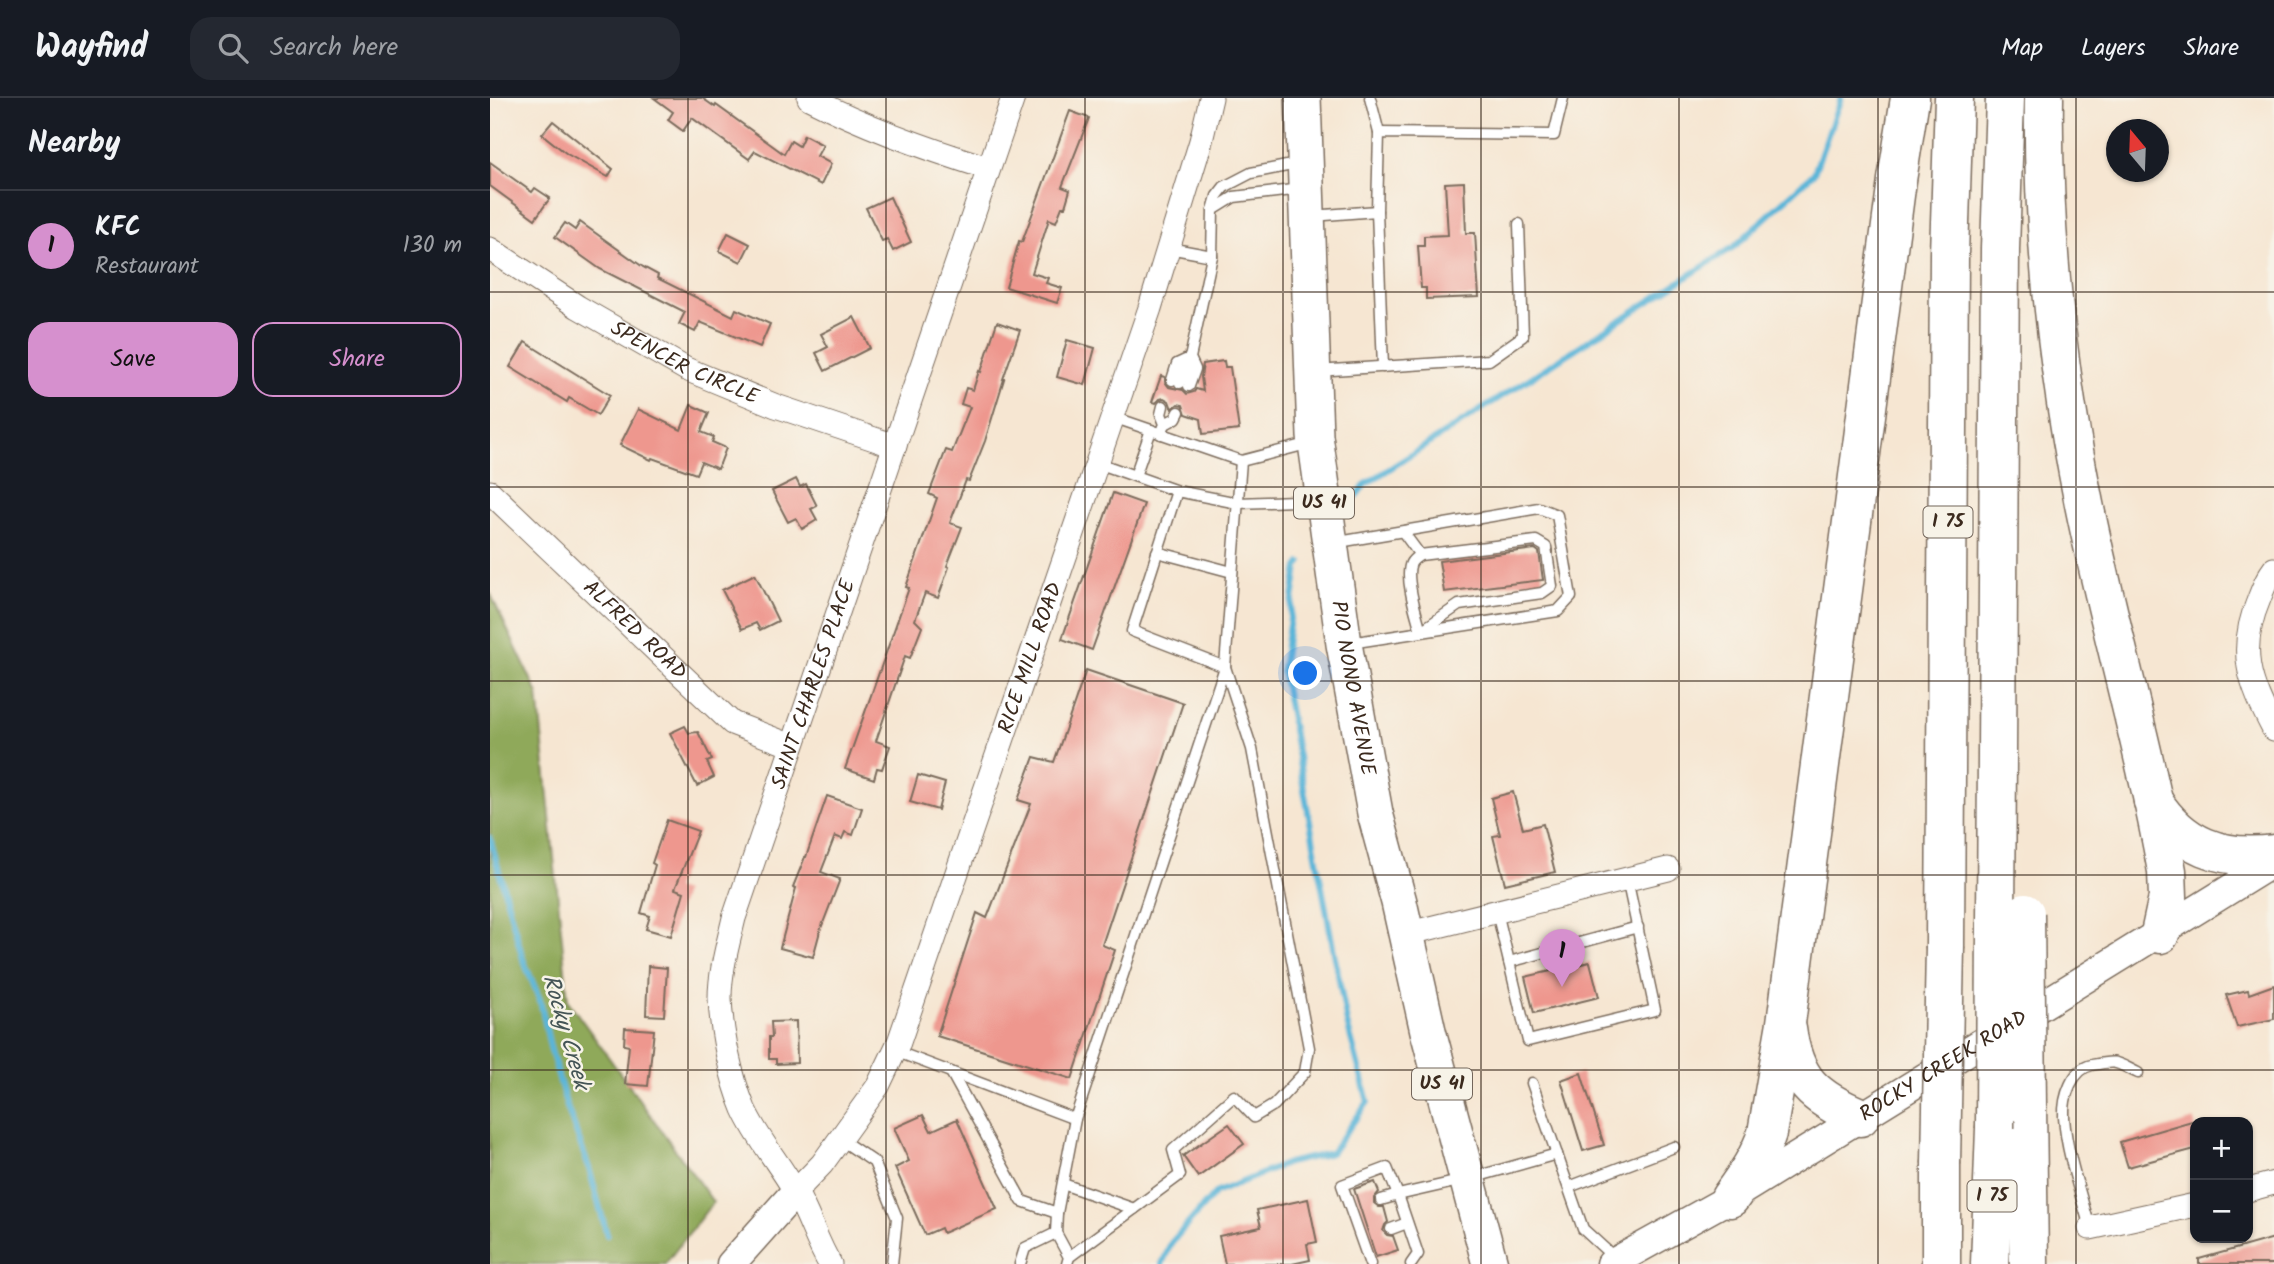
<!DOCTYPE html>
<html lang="en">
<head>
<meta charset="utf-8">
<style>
	body { margin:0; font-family:Kalam,sans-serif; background:#242831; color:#f1f3f6 }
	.controls { position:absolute; right:21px; bottom:21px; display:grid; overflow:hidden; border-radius:14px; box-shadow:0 2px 5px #0004 }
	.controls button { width:63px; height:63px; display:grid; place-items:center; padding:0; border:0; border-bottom:2px solid #363941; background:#171b24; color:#f1f3f6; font:35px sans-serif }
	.compass { position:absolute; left:1616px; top:21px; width:63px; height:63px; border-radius:50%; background:#171b24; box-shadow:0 2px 5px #0004; rotate:341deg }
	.you { position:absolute; left:816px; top:576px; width:24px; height:24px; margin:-18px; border:5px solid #fff; border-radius:50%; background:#1a73e8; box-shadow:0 0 0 10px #1a73e833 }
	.badge { display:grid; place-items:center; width:46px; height:46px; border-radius:50%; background:#d690ce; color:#111; font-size:23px; font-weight:700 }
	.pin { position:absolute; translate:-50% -58px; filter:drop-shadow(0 2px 4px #0008) }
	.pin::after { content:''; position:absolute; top:37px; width:24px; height:21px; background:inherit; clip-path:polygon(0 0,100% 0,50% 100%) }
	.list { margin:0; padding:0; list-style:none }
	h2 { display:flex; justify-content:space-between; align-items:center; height:91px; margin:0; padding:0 28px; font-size:30px }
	h2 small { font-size:23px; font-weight:400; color:#9ea1a6 }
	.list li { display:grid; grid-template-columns:46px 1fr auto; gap:21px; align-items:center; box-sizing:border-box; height:112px; padding:0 28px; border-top:2px solid #363941 }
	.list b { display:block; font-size:26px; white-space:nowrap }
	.list p { margin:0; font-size:23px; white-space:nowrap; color:#9ea1a6 }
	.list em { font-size:23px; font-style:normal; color:#9ea1a6 }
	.actions { display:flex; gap:14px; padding:21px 28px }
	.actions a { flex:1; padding:16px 0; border:2px solid #d690ce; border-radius:21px; text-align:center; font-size:24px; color:#d690ce }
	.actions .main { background:#d690ce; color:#111 }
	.icon { flex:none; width:38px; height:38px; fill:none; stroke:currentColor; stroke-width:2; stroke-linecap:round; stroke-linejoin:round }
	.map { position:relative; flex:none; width:1784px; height:1166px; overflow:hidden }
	header { display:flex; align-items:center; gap:42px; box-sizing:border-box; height:98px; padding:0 35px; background:#171b24; border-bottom:2px solid #363941 }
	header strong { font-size:33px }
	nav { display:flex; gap:38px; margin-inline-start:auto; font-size:24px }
	.search { width:490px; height:63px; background:#242831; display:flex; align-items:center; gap:18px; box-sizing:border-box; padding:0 24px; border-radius:21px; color:#9ea1a6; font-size:26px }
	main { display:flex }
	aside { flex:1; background:#171b24 }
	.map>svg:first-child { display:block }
	.forest { fill:#8fa95a; stroke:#656a3c; stroke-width:2 }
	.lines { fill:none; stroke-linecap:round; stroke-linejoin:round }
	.stream { stroke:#5ab5d8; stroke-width:6 }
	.building { fill:#ee978e }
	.service-casing { stroke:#7c6c5d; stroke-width:13 }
	.minor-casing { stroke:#7c6c5d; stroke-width:25 }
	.tertiary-casing { stroke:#7c6c5d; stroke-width:31 }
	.primary-casing { stroke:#7c6c5d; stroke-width:38 }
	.motorway-casing { stroke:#7c6c5d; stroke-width:41 }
	.service { stroke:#fff; stroke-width:10 }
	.minor { stroke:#fff; stroke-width:23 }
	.tertiary { stroke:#fff; stroke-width:28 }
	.primary { stroke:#fff; stroke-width:35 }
	.motorway { stroke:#fff; stroke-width:38 }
	.motorway-bridge-casing { stroke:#7c6c5d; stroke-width:41; stroke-linecap:butt }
	.motorway-bridge { stroke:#fff; stroke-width:38 }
	.grid { fill:none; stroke:#3b2a1e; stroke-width:2; stroke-opacity:0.55 }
	.labels { text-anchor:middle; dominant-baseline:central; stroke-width:5; stroke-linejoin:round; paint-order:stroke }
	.shield { fill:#f7f3e8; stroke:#73665b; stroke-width:2 }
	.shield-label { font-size:19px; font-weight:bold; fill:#3b2a1e }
	.street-label { font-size:21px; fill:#3b2a1e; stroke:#f7f3e8 }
	.water-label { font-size:23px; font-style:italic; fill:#445456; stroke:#f7f3e8 }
</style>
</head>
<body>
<header>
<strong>Wayfind</strong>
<div class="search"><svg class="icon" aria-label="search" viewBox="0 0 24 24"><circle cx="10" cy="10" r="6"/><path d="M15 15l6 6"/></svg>Search here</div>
<nav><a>Map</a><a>Layers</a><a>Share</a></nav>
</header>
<main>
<aside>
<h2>Nearby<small></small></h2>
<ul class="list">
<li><span class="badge">1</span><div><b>KFC</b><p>Restaurant</p></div><em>130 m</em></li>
</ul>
<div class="actions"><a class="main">Save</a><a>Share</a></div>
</aside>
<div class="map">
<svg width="1784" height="1166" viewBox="0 0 1784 1166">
	<rect width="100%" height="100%" fill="#f7f3e8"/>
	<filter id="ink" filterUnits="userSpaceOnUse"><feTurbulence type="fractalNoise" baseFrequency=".0143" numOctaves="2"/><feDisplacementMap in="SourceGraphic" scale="14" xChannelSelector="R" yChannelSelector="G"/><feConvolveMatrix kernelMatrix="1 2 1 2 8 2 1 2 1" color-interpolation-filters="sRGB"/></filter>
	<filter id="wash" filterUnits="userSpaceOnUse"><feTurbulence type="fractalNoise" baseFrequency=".00686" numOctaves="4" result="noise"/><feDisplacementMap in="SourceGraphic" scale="28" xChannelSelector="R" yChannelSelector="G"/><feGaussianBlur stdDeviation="1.57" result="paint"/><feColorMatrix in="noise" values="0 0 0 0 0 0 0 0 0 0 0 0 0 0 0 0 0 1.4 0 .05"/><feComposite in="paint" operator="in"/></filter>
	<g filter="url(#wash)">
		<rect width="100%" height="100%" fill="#f6e6d2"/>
		<path class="forest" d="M 0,495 L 48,596 L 78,903 L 223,1104 L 175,1166 L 0,1166 Z"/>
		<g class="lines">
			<g class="stream">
				<path d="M 864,401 L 876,386 L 1245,148 L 1324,75 L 1351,0"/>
				<path d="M 0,740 L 33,861 L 50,902 L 60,949 L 76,1006 L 99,1070 L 117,1137"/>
				<path d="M 672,1166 L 681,1145 L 725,1095 L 798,1065 L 841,1055 L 878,1004 L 857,925 L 792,572 L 808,469 L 811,465"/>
			</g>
		</g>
		<g id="blocks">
			<g class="building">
				<path d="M 164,0 L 212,0 L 225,9 L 226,7 L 294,56 L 301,43 L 309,48 L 314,37 L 333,47 L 327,58 L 341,66 L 331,87 L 265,53 L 259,61 L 202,20 L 193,33 L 178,22 L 183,14 Z"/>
				<path d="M 580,13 L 599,20 L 572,89 L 580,92 L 575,109 L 572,109 L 566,124 L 559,121 L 542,175 L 558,180 L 556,185 L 572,190 L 567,205 L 516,189 L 529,143 L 532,144 Z"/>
				<path d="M 63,23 L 123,71 L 118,79 L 77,56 L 52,36 Z"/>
				<path d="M 0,64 L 42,94 L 45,90 L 60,100 L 45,121 L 0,88 Z"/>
				<path d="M 974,84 L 976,135 L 985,135 L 989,199 L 936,201 L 936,190 L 931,190 L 928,148 L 934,148 L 934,138 L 958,137 L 955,85 Z"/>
				<path d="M 400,99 L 421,144 L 403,153 L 397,141 L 392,143 L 376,110 Z"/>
				<path d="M 90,124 L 153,169 L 168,177 L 167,180 L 243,218 L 246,211 L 280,226 L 270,249 L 210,224 L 205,234 L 189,226 L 195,214 L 110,171 L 65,139 L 75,125 L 85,132 Z"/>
				<path d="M 238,135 L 260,146 L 251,164 L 229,153 Z"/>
				<path d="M 364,219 L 380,250 L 335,273 L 326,255 L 338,249 L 331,236 Z"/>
				<path d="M 507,224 L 530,232 L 513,281 L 514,281 L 495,343 L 479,383 L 476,382 L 460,425 L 472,429 L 457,468 L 459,469 L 448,500 L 435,495 L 425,522 L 432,529 L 420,560 L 415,558 L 386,643 L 400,648 L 392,671 L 387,670 L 384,681 L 355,671 L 419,490 L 416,489 L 447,400 L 439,396 L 456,352 L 462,354 L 480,309 L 471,306 L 476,290 L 483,292 L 489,273 L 491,274 Z"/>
				<path d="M 577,242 L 605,250 L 595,287 L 567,279 Z"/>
				<path d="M 35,244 L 120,297 L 108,317 L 79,300 L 77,304 L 20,269 Z"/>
				<path d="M 734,263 L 735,269 L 740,269 L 749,332 L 713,336 L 711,321 L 696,316 L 693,307 L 688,306 L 682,311 L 679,303 L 674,300 L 670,301 L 666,305 L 662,304 L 671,278 L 675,279 L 675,284 L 679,289 L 693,292 L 697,296 L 704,294 L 706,291 L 713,293 L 711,279 L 713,266 Z"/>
				<path d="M 201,307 L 219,315 L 211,334 L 224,339 L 222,344 L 236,350 L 228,371 L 211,364 L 206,376 L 162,360 L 161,362 L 130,347 L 148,311 L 191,332 Z"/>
				<path d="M 306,381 L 310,389 L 316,386 L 327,408 L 321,411 L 327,422 L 312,431 L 306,420 L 298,424 L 282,393 Z"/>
				<path d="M 623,395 L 654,406 L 602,552 L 572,541 Z"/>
				<path d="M 1045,451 L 1049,454 L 1053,482 L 954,494 L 949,463 Z"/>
				<path d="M 265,476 L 288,523 L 270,532 L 266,525 L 252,531 L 232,492 Z"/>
				<path d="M 596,572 L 693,605 L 612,847 L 625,852 L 582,981 L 447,938 L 487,815 L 497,820 L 541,706 L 528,702 L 544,659 L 564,664 Z"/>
				<path d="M 195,628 L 199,635 L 208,634 L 222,662 L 217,664 L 224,679 L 207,688 L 180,635 Z"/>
				<path d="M 428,677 L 455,685 L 448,712 L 420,704 Z"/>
				<path d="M 1023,694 L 1033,731 L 1053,726 L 1065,774 L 1015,786 L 1003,738 L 1010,737 L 1001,700 Z"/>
				<path d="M 337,698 L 372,710 L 363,737 L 355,734 L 352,741 L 345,738 L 331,774 L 350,781 L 330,833 L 323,859 L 290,850 L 306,790 L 303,789 L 315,759 L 316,759 Z"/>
				<path d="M 177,722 L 208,733 L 185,791 L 194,794 L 181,838 L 156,831 L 160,818 L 151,815 L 165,767 L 162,765 Z"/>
				<path d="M 1100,864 L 1109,899 L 1044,915 L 1035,879 Z"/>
				<path d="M 158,868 L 177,870 L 174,918 L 156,917 Z"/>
				<path d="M 1784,887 L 1784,921 L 1747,929 L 1736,897 L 1758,892 L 1759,896 Z"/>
				<path d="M 306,923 L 307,965 L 286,966 L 286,961 L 279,961 L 279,939 L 282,939 L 281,924 Z"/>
				<path d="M 135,930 L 164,932 L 158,988 L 135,986 L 139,948 L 134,947 Z"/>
				<path d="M 1091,975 L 1114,1047 L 1093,1053 L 1071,982 Z"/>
				<path d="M 433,1017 L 441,1033 L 467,1021 L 507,1111 L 453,1135 L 451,1130 L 435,1137 L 405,1070 L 419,1063 L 404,1030 Z"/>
				<path d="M 1705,1022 L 1705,1051 L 1638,1069 L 1630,1044 Z"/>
				<path d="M 739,1026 L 754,1046 L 708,1079 L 693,1058 Z"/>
				<path d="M 885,1084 L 889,1094 L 884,1100 L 884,1105 L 889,1109 L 894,1109 L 898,1124 L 895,1127 L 893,1133 L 897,1137 L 903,1138 L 908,1152 L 886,1159 L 864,1091 Z"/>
				<path d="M 818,1101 L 827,1144 L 817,1146 L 820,1162 L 802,1166 L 735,1166 L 729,1138 L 771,1129 L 767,1112 Z"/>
				<path d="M 1784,1140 L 1784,1166 L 1709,1166 L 1709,1161 Z"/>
			</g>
		</g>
	</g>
	<g filter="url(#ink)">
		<use href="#blocks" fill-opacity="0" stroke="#7c6c5d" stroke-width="2"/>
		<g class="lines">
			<defs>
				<g id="service">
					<path d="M 880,0 L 889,35"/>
					<path d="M 723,112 L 744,99 L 811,91"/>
					<path d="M 822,118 L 887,113"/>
					<path d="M 679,150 L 722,158"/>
					<path d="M 893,269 L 887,113 L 889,35 L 1064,37 L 1073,0"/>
					<path d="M 826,273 L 999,262 L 1033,238 L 1029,126"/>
					<path d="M 682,282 L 687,266 L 700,260 L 690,285"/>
					<path d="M 699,288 L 705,271 L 700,260 L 722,158 L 723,112 L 727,98 L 734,89 L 761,75 L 812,65"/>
					<path d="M 623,319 L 751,363 L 821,345"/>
					<path d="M 675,326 L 686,320 L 689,314"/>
					<path d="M 671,336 L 675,326 L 671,316 L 673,308"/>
					<path d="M 608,365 L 687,393 L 748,405 L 831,402"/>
					<path d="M 645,378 L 661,332"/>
					<path d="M 913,434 L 930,457"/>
					<path d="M 1046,443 L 1056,449 L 1062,488 L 1052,495 L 969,507 L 931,533 C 927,518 914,479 921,465 C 923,461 927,459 930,457 Z"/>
					<path d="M 843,445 L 1049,410 L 1067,417 L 1081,499 L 1068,513 L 860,545"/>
					<path d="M 667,454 L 742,474"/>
					<path d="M 1007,814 L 1038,943 L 1165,912 L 1137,781"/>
					<path d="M 1019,864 L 1148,829"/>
					<path d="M 405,953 L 585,1021"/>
					<path d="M 461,974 L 532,1103 L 567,1115"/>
					<path d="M 1042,985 L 1093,1131 L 1127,1162"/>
					<path d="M 350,1041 L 384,1064 L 407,1120 L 402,1166"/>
					<path d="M 573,1086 L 644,1111"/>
					<path d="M 1079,1089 L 1184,1049"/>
					<path d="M 891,1102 L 908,1097 L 928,1156 L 921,1166"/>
					<path d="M 1600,1130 C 1591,1097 1576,1053 1574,1019 C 1573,999 1582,971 1602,967 C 1628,962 1625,964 1648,975"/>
					<path d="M 901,1131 L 917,1125"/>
					<path d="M 566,1135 L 567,1115 L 585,1021 L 735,569 L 751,363"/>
					<path d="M 579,1159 L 690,1077 L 683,1052 L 744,998 L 764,1019 L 784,1007 L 815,974 L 819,950 L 762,651 L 735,569 L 642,533 L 687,393"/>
					<path d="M 530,1166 L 535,1150 L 566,1135 L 579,1159 L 577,1166"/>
					<path d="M 880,1166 L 852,1087 L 897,1070 L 908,1097 L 978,1081 L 1067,1056"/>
				</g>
				<g id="minor">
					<path d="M 319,0 C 376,29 437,51 498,70"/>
					<path id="s1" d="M 0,151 L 88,209 L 196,271 L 286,308 L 405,348"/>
					<path id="s2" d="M 0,394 L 242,625 L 302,648"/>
					<path d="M 1784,471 C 1777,480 1773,490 1769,501 C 1747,553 1759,584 1784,632"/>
					<path d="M 916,836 L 1178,771"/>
					<path d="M 1758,1092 L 1784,1085"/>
					<path id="s3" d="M 306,1093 L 332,1066 L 388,988 L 409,944 L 660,210 L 711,43 L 721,0"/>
					<path d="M 1600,1130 L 1705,1107"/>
					<path id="s4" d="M 340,1166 C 326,1143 319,1116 305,1093 C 289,1065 267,1040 254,1011 C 241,980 231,933 230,900 C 230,873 238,846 244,820 L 523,0"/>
				</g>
				<g id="tertiary">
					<path d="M 241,1166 L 306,1093"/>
					<path id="s5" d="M 1121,1166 L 1240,1100 L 1784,764"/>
				</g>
				<g id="primary">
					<path id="s6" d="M 813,0 L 825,338 L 854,546 L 885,715 L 909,804 L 938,933 L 1000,1166"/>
				</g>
				<g id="motorway">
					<path d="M 1554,0 C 1552,137 1567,272 1594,406 C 1619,529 1655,650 1677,773 L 1678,799 L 1670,836"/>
					<path d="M 1663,703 C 1692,748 1731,763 1784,756"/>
					<path d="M 1506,826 L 1510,151 L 1515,0"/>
					<path d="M 1455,848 L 1459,156 L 1464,0"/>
					<path d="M 1297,931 C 1304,982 1324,1000 1370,1019"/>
					<path d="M 1537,1008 L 1539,1166"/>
					<path d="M 1240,1100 C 1255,1079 1269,1060 1277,1035 L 1296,925 L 1407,82 L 1420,0"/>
					<path d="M 1451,1166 L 1451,1066"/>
					<path d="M 1500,1166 L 1505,1030"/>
				</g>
			</defs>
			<use href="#service" class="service-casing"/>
			<use href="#minor" class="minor-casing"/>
			<use href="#tertiary" class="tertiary-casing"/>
			<use href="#primary" class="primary-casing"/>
			<use href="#motorway" class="motorway-casing"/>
			<use href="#service" class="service"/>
			<use href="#minor" class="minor"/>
			<use href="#tertiary" class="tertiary"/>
			<use href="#primary" class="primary"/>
			<use href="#motorway" class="motorway"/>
			<defs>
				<g id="motorway-bridge">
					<path d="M 1535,815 L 1537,1008"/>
					<path d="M 1505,1030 L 1506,826"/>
					<path d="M 1451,1066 L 1455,848"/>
				</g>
			</defs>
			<use href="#motorway-bridge" class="motorway-bridge-casing"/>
			<use href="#motorway-bridge" class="motorway-bridge"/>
		</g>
	</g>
	<path class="grid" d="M 198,0 L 198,1166M 396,0 L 396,1166M 595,0 L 595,1166M 793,0 L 793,1166M 991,0 L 991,1166M 1189,0 L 1189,1166M 1388,0 L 1388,1166M 1586,0 L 1586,1166M 0,194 L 1784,194M 0,389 L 1784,389M 0,583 L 1784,583M 0,777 L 1784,777M 0,972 L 1784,972"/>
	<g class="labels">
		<g class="shield">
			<rect x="804" y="389.5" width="60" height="31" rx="5"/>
			<rect x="1433.5" y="408.5" width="49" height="31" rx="5"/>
			<rect x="922" y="970.5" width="60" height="31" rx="5"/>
			<rect x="1477.5" y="1082.5" width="49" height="31" rx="5"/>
		</g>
		<g class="shield-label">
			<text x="834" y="405">US 41</text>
			<text x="1458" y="424">I 75</text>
			<text x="952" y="986">US 41</text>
			<text x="1502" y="1098">I 75</text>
		</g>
		<g class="street-label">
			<text stroke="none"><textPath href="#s1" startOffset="226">SPENCER CIRCLE</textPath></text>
			<text stroke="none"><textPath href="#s2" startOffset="200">ALFRED ROAD</textPath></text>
			<text stroke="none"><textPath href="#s3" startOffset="588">RICE MILL ROAD</textPath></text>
			<text stroke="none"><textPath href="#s4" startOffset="620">SAINT CHARLES PLACE</textPath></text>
			<text stroke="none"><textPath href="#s6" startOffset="593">PIO NONO AVENUE</textPath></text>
			<text stroke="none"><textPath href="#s5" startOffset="387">ROCKY CREEK ROAD</textPath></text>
		</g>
		<g class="water-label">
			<text transform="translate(75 934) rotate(74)">Rocky Creek</text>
		</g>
	</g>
</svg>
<div class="controls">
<button>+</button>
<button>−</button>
</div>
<svg class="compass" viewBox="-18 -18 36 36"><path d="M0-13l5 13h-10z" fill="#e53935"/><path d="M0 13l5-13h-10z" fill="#9ea1a6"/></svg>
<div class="you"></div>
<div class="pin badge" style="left:1072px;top:889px">1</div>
</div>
</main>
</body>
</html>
